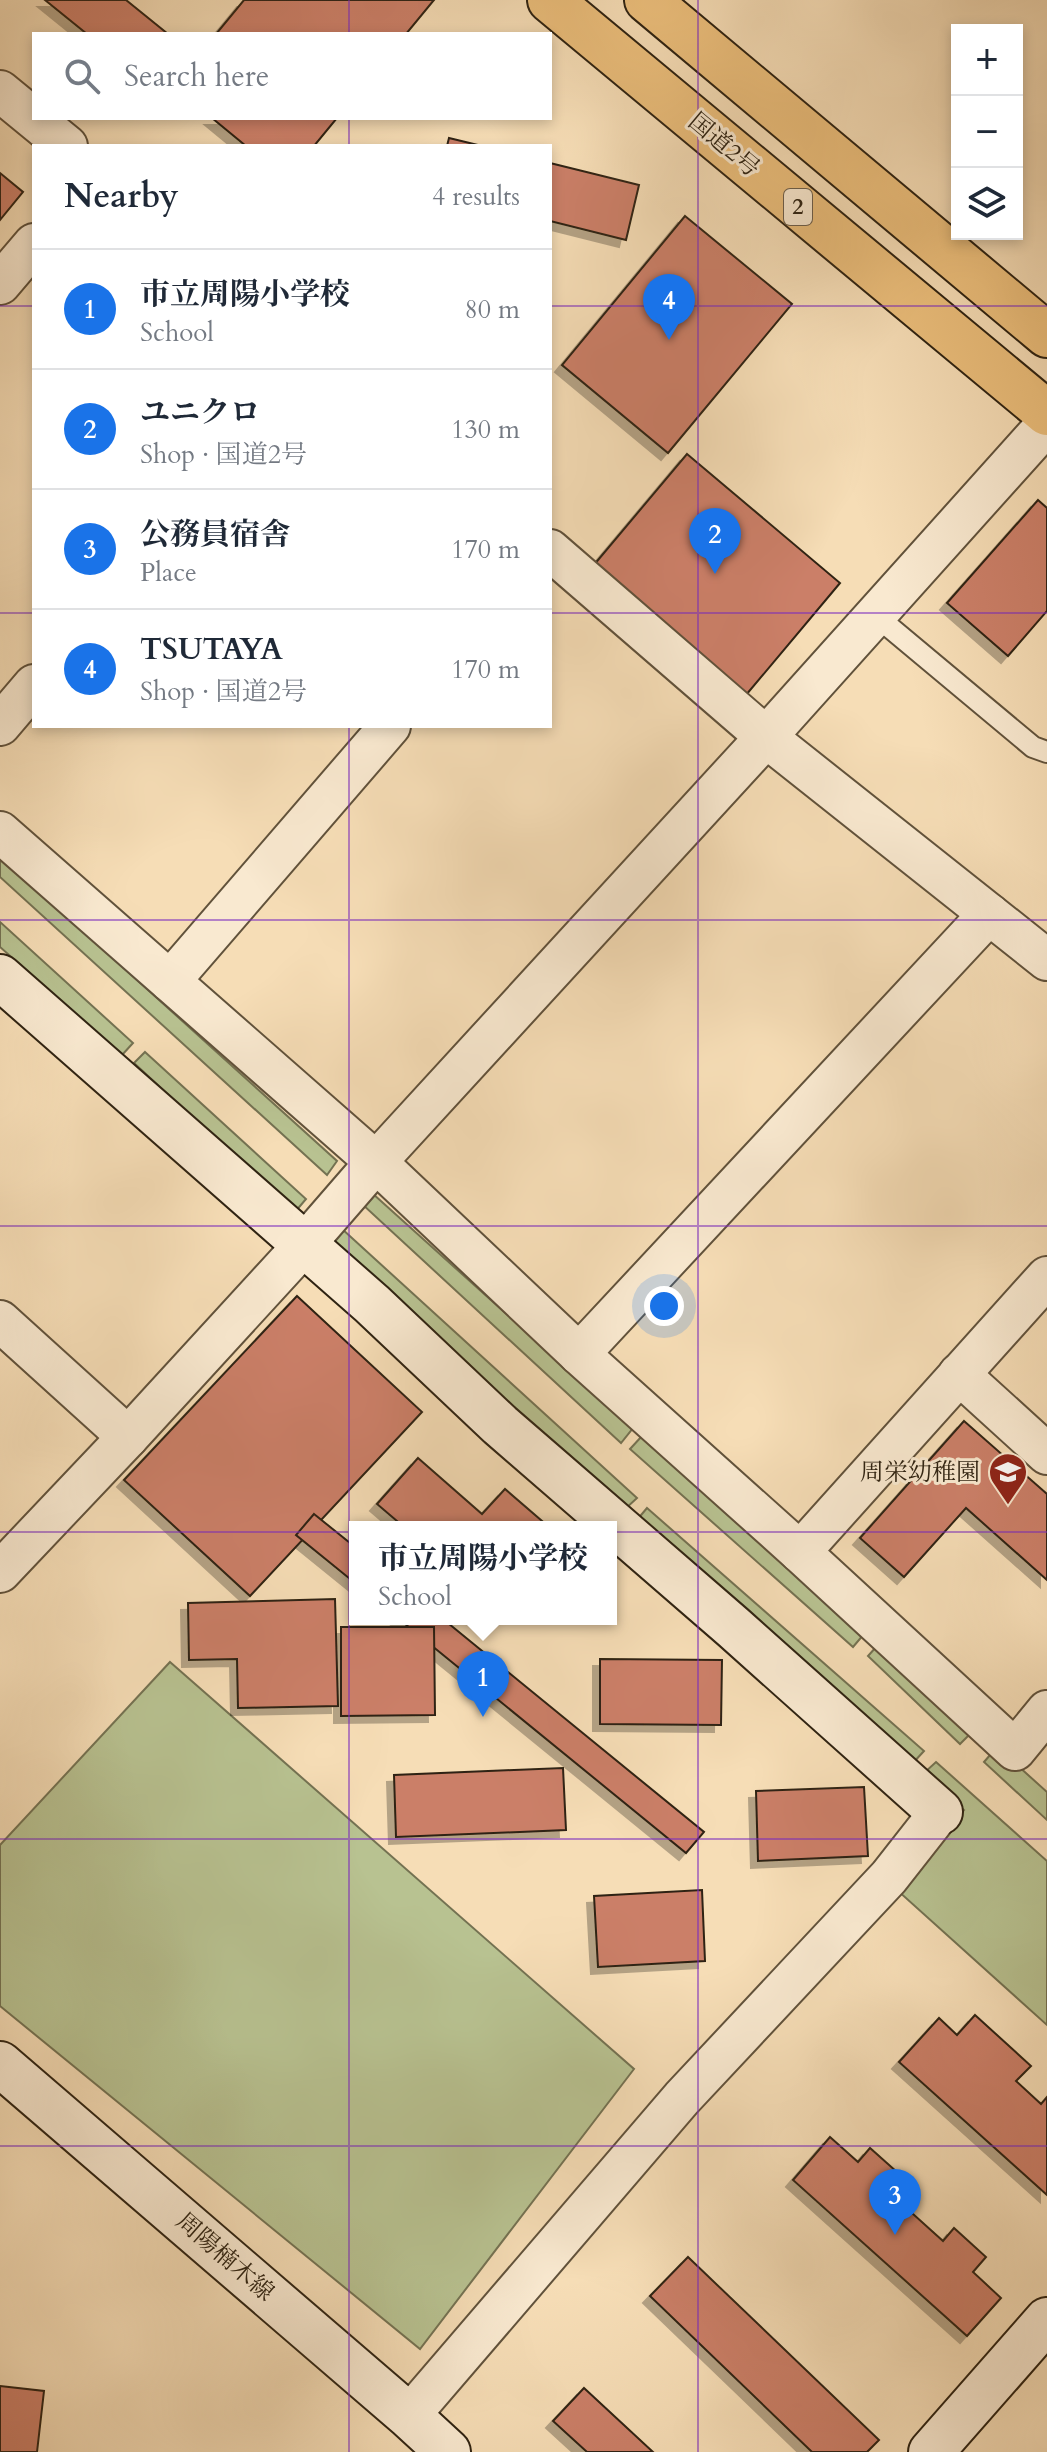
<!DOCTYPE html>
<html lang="en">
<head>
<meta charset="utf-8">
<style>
	body { margin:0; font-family:Cardo,"Noto Serif JP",serif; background:#f2f2f3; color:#1f2937 }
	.controls { position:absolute; right:24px; top:24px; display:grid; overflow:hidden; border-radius:0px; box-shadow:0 4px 12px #0003 }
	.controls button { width:72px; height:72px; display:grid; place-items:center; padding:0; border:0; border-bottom:2px solid #e0e1e3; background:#fff; color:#1f2937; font:40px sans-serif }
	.you { position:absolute; left:664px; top:1306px; width:28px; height:28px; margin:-20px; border:6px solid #fff; border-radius:50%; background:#1a73e8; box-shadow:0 0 0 12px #1a73e833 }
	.badge { display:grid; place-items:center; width:52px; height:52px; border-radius:50%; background:#1a73e8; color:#fff; font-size:26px; font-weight:700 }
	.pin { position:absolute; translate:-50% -66px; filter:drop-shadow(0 2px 4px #0008) }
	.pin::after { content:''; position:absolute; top:42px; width:28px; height:24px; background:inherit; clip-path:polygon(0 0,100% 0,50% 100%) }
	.popup { position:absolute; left:349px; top:1521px; width:268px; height:104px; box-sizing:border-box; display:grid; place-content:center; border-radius:0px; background:#fff; filter:drop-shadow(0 2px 6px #0005); font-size:26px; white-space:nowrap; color:#747a83 }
	.popup b { font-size:30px; color:#1f2937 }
	.popup::after { content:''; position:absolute; left:50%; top:100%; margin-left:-16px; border:16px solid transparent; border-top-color:#fff }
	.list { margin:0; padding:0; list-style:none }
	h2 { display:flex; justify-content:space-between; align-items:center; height:104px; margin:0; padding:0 32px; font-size:34px }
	h2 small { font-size:26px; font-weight:400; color:#747a83 }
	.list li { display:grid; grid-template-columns:52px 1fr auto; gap:24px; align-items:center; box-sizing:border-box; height:120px; padding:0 32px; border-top:2px solid #e0e1e3 }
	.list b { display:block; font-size:30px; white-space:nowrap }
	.list p { margin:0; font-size:26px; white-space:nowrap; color:#747a83 }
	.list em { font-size:26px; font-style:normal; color:#747a83 }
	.icon { flex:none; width:44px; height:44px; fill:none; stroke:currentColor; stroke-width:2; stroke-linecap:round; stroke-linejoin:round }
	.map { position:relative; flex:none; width:1047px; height:2452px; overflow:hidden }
	.search { position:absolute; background:#fff; box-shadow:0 4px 12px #0003; left:32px; top:32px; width:520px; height:88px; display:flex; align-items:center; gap:20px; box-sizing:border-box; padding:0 28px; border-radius:0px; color:#747a83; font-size:30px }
	.panel { position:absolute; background:#fff; box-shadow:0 4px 12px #0003; left:32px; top:144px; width:520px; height:584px; border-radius:0px }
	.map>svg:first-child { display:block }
	.green { fill:#b8c291; stroke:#747252; stroke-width:2 }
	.building { fill:#cb7f68; stroke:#2f2312; stroke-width:2; filter:url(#shadow) }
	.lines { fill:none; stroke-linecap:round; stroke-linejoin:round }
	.lane-casing { stroke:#61523b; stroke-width:24 }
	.street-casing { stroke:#61523b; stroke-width:44 }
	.secondary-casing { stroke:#2f2312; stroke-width:48 }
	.highway-casing { stroke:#2f2312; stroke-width:48 }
	.lane { stroke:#f9e9d0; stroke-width:20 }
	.street { stroke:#f9e9d0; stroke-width:40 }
	.secondary { stroke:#f9e9d0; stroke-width:44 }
	.highway { stroke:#ebbe7b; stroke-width:44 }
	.grid { fill:none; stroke:#7b2cbf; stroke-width:2; stroke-opacity:0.55 }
	.labels { text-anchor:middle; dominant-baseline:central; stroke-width:6; stroke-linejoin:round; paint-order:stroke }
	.shield { fill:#f9e9d0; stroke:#6c5e4b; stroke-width:2 }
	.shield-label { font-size:22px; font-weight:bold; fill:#2f2312 }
	.street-label { font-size:24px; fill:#2f2312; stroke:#f9e9d0 }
	.poi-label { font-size:24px; fill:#2f2312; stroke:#f9e9d0; text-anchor:end }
</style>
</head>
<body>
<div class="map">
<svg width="1047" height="2452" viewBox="0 0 1047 2452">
	<defs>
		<filter id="shadow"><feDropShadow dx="-7" dy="7" stdDeviation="0" flood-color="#0004"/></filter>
	</defs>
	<rect width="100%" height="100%" fill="#f6ddb6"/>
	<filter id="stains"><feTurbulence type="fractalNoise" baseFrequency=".0025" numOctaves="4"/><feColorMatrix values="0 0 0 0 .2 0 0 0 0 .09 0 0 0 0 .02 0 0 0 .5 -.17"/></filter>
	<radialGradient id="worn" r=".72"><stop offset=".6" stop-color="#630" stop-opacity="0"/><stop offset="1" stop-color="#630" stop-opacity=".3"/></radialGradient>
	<g class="green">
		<path d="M 0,856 L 337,1161 L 327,1175 L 0,877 Z"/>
		<path d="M 0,922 L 133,1043 L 122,1055 L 0,947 Z"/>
		<path d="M 145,1052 L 306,1199 L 295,1212 L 134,1063 Z"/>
		<path d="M 372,1193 L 633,1428 L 621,1443 L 362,1204 Z"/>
		<path d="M 341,1228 L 637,1498 L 623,1511 L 330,1241 Z"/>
		<path d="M 642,1436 L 864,1634 L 853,1647 L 630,1449 Z"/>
		<path d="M 647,1508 L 924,1751 L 912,1764 L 636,1521 Z"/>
		<path d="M 877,1646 L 973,1731 L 960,1744 L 868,1656 Z"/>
		<path d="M 170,1662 L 634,2069 L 420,2349 L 0,2006 L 0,1845 Z"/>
		<path d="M 997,1747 L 1047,1792 L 1047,1820 L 984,1762 Z"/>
		<path d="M 936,1762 L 1047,1861 L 1047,2025 L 897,1890 L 964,1810 L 924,1773 Z"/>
	</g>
	<g class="building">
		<path d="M 45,0 L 126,0 L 168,34 L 87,34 Z"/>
		<path d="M 244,0 L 434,0 L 406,34 L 216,34 Z"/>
		<path d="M 212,118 L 337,118 L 314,146 L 246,146 Z"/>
		<path d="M 449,138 L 482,146 L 447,146 Z"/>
		<path d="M 550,163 L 639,185 L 626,240 L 550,221 Z"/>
		<path d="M 0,173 L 23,192 L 0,220 Z"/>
		<path d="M 685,216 L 792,304 L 668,453 L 562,365 Z"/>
		<path d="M 687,454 L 840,583 L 746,695 L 593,566 Z"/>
		<path d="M 1038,500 L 1047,508 L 1047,611 L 1008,656 L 947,603 Z"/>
		<path d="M 297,1296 L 422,1412 L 250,1596 L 124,1480 Z"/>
		<path d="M 964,1421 L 1047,1494 L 1047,1580 L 966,1508 L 904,1577 L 860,1538 Z"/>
		<path d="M 418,1458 L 482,1514 L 505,1489 L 549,1527 L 404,1527 L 377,1504 Z"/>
		<path d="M 314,1514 L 355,1547 L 355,1583 L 296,1535 Z"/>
		<path d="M 335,1599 L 338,1706 L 238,1708 L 237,1659 L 189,1660 L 188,1603 Z"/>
		<path d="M 399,1619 L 443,1619 L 704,1832 L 686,1853 Z"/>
		<path d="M 341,1627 L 434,1627 L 435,1715 L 341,1716 Z"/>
		<path d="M 600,1659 L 722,1660 L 721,1725 L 600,1724 Z"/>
		<path d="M 563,1768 L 566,1830 L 396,1837 L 394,1775 Z"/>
		<path d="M 864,1787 L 868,1856 L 758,1861 L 756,1791 Z"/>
		<path d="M 702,1890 L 705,1961 L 598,1967 L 594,1896 Z"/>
		<path d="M 975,2015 L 1031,2066 L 1016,2081 L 1041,2104 L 1047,2097 L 1047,2195 L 899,2062 L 939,2018 L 957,2035 Z"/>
		<path d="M 830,2137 L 858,2162 L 870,2148 L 906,2180 L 893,2196 L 943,2241 L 954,2228 L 986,2257 L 973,2272 L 1001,2298 L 967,2336 L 793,2180 Z"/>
		<path d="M 688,2257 L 879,2440 L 867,2452 L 812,2452 L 650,2296 Z"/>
		<path d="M 0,2386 L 44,2391 L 37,2452 L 0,2452 Z"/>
		<path d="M 584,2388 L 653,2452 L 587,2452 L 553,2421 Z"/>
	</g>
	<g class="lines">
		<defs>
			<path id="lane" d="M 875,615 L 1033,747 L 1047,752"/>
			<g id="street">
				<path d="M 0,91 L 67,146"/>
				<path d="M 0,284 L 34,244"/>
				<path d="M 550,550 L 766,737 L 1047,960"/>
				<path d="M 0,725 L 34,685"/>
				<path d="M 0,832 L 376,1162 L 579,1354 L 800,1552 L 1015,1750 L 1047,1711"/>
				<path d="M 170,981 L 390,726"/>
				<path d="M 0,1321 L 128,1437"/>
				<path d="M 579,1354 L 989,914"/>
				<path d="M 959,1374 L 1047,1454"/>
				<path d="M 800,1552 L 1047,1277"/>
				<path d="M 0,1572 L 128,1437 L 304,1245 L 376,1162 L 766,737 L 1047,424"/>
				<path d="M 409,2416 L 682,2098 L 889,1877 L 940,1812"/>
			</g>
			<g id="secondary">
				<path d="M 0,977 L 372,1304 L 500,1425 L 733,1627 L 940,1812"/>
				<path d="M 0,2064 L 409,2416 L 448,2452"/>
				<path d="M 931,2452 L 1047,2320"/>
			</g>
			<g id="highway">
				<path d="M 550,0 L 1047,413"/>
				<path d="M 647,0 L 1047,335"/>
			</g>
		</defs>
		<use href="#lane" class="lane-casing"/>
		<use href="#street" class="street-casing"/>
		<use href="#secondary" class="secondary-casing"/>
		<use href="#highway" class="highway-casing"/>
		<use href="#lane" class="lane"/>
		<use href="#street" class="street"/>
		<use href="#secondary" class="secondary"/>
		<use href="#highway" class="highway"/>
	</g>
	<path class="grid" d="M 349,0 L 349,34M 698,0 L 698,2452M 349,118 L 349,146M 0,306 L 34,306M 550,306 L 1047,306M 0,613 L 34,613M 550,613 L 1047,613M 349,726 L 349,2452M 0,920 L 1047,920M 0,1226 L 1047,1226M 0,1532 L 1047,1532M 0,1839 L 1047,1839M 0,2146 L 1047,2146"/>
	<defs>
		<symbol id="school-pin" viewBox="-11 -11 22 30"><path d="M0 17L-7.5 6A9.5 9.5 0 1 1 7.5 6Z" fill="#8f2418" stroke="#f9e9d0"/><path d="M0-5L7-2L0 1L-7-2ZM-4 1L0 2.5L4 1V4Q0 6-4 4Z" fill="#fff"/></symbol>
	</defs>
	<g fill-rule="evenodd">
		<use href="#school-pin" x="986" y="1450" width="44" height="60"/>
	</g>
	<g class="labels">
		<rect class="shield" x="784" y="189" width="28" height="36" rx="6"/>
		<g class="shield-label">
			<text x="798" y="207">2</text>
		</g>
		<g class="street-label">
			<text transform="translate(724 145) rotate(40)">国道2号</text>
			<text transform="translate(225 2257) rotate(41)">周陽楠木線</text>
		</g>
		<g class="poi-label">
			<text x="980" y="1472">周栄幼稚園</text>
		</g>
	</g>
	<rect width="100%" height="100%" filter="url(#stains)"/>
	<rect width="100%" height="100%" fill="url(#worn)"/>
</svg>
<div class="controls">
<button>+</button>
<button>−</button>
<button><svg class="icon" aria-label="layers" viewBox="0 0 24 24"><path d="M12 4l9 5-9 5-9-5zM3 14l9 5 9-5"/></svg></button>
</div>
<div class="you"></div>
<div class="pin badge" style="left:483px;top:1717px">1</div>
<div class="popup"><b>市立周陽小学校</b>School</div>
<div class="pin badge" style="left:715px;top:574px">2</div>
<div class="pin badge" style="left:895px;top:2235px">3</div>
<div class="pin badge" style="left:669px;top:340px">4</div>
<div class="search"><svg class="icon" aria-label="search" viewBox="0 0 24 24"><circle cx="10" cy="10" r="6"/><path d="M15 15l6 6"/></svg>Search here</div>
<section class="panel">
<h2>Nearby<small>4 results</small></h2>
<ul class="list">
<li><span class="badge">1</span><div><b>市立周陽小学校</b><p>School</p></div><em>80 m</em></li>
<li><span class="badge">2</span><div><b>ユニクロ</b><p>Shop · 国道2号</p></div><em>130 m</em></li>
<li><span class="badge">3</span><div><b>公務員宿舎</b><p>Place</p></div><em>170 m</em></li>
<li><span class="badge">4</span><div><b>TSUTAYA</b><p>Shop · 国道2号</p></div><em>170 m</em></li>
</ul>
</section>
</div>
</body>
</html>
